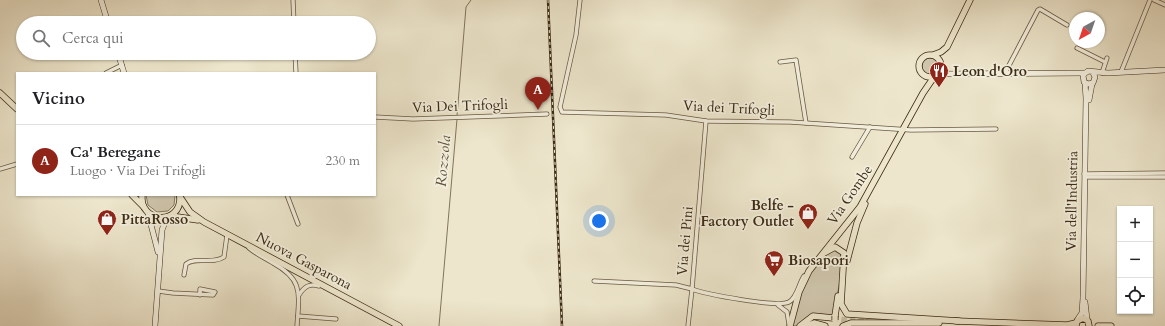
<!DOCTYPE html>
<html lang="it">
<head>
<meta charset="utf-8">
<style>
	body { margin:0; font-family:Cardo,serif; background:#f6f6f6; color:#202124 }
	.controls { position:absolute; right:12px; bottom:12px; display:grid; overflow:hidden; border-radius:0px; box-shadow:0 1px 3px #0004 }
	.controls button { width:36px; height:36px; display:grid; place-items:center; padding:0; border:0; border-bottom:1px solid #e0e0e0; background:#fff; color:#202124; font:20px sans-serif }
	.compass { position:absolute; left:1069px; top:12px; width:36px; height:36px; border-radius:50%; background:#fff; box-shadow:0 1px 3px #0004; rotate:220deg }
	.you { position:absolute; left:599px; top:221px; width:14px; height:14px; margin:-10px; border:3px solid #fff; border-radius:50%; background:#1a73e8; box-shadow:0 0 0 6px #1a73e833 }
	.badge { display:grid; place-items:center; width:26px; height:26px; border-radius:50%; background:#8f2418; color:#fff; font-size:13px; font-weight:700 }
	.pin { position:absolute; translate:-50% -33px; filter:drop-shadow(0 1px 2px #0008) }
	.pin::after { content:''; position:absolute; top:21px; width:14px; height:12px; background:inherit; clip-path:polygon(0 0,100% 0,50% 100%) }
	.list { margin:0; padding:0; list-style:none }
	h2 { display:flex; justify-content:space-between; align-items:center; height:52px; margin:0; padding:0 16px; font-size:17px }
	h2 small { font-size:13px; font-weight:400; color:#757577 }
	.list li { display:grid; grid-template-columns:26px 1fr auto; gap:12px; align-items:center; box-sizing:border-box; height:72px; padding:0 16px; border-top:1px solid #e0e0e0 }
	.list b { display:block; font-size:15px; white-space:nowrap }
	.list p { margin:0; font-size:13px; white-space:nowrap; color:#757577 }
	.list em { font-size:13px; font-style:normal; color:#757577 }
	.icon { flex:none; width:22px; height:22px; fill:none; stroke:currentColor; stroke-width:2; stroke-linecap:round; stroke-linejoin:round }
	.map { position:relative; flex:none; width:1165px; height:326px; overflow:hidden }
	.search { position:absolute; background:#fff; box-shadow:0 1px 3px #0004; left:16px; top:16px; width:360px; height:44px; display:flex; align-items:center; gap:10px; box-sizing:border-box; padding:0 14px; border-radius:22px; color:#757577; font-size:15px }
	.panel { position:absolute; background:#fff; box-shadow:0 1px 3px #0004; left:16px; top:72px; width:360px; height:124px; border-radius:0px }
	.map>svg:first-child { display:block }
	.green { fill:#cfc6ad; stroke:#857860 }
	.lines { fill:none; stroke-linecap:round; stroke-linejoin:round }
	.stream { stroke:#81745c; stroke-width:1 }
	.primary-tunnel { stroke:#c9c0a7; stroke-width:5.5; stroke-dasharray:5.5 3; stroke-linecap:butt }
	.street-casing { stroke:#685941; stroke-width:5 }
	.secondary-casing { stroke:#3b2a13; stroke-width:6 }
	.primary-casing { stroke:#3b2a13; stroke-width:7 }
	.street { stroke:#f3efde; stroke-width:3.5 }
	.secondary { stroke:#f3efde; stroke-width:5 }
	.primary { stroke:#ede6cc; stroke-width:5.5 }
	.rail-casing { stroke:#3b2a13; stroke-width:2.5 }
	.rail { stroke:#f3efde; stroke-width:1; stroke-dasharray:3; stroke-linecap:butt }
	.primary-bridge-casing { stroke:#3b2a13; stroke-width:7; stroke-linecap:butt }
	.primary-bridge { stroke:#ede6cc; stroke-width:5.5 }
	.labels { text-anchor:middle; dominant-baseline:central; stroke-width:3.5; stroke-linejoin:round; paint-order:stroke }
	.poi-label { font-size:14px; font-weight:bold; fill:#3b2a13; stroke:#f3efde; text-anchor:start }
	.street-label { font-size:14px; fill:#3b2a13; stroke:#f3efde }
	.water-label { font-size:15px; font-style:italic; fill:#5e4f38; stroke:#f3efde }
</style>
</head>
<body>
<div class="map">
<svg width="1165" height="326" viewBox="0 0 1165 326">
	<rect width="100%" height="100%" fill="#ede6cc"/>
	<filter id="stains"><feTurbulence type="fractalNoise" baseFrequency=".005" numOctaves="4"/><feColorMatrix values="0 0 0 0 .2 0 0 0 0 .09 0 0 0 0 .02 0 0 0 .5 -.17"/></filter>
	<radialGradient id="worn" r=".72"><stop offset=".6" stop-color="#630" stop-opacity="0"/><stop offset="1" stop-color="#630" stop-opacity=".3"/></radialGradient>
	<g class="green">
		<circle cx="930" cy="66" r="8"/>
		<path d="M 146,195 L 175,195 L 174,205 L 168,211 L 157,212 L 148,205 Z"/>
		<path d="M 833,250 L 841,253 L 840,281 L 833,316 C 819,313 806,313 798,326 L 792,326 C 799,299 806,263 833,250 Z"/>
	</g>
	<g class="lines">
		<g class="stream">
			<path d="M 457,116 L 466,7 L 471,0"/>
			<path d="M 439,326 L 457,119"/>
		</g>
		<path class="primary-tunnel" d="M 833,318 L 845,320 L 868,320"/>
		<defs>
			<g id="street">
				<path d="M 293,0 L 294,23"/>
				<path d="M 580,0 L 576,35 L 560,107 L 562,112 L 666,115 L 706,121 L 790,122 L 911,130 L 996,129"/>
				<path d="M 1154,0 L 1165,5"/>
				<path d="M 1077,48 L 1105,62"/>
				<path d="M 295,53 L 296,73"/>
				<path d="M 780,62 L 796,60 L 806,123"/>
				<path d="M 1121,72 L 1150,0"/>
				<path d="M 106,73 L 122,65"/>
				<path d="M 1005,73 L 1038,10 L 1040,9 L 1067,25"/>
				<path d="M 1102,73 L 1107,58"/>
				<path d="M 375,117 L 413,119 L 547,114"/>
				<path d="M 852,157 L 870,127"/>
				<path d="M 0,169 L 17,164"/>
				<path d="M 1084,174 L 1165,173"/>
				<path d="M 1087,177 L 1165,177"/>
				<path d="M 287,195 L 298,224"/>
				<path d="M 249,248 C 256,254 265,258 273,263 C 304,280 299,294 297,326"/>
				<path d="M 184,275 L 186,264 C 196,256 212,265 224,257 L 227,235"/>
				<path d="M 594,281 L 676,285 L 692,289 L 706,121"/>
				<path d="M 158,291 L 173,293 L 213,295 L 215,292 L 200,289 L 200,295"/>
				<path d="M 299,295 C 304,287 309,283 319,286"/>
				<path d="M 778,305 L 787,312 L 789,324"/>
				<path d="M 298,316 L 336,319"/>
				<path d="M 688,326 L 692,289 C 705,294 778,308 789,302 C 797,298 799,283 804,276"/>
			</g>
			<g id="secondary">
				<path d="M 101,0 L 108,23"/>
				<path d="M 118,53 L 124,73"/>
				<path d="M 1093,73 L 1095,77 L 1093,83 L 1088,84 L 1084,82 L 1083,75 L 1088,71 L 1108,73 L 1165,70"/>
				<path d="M 938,74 L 1084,73"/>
				<path d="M 1089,100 L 1092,84"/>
				<path d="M 148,213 L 158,252"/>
				<path d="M 1085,302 L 1087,319"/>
				<path d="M 1078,319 L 1082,313 L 1083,298 L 1086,98 L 1085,83"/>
				<path d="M 155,326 L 162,230 L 167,217"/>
			</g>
			<g id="primary">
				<circle cx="930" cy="66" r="11"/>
				<path d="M 933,55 L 941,52 L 947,47 L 970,0"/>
				<path d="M 0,93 L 17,109"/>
				<path d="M 132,195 L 143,206"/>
				<path d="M 142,195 C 139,223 181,226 180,197"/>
				<path d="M 180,197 L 190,212 L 204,222 L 399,326"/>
				<path d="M 171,216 L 198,220"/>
				<path d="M 824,253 L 835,247 L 844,253 L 841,304 L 847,314 L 959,321"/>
				<path d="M 847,261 L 857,223 L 865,204"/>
				<path d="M 835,316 L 838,296"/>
				<path d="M 956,321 L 1067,325 L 1076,323"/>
				<path d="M 790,326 L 799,292 L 809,271 L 860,207 L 923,93 L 934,77"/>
				<path d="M 800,326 L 813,316 L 833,318"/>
				<path d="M 806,326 L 814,323 L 825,326"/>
				<path d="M 843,326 L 851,323 L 939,323"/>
				<path d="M 1076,326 L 1077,321 L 1083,318 L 1088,321 L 1089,326"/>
				<path d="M 1098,326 L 1111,326"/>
			</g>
		</defs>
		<use href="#street" class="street-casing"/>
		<use href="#secondary" class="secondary-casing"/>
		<use href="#primary" class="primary-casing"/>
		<use href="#street" class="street"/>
		<use href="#secondary" class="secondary"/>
		<use href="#primary" class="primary"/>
		<defs>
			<path id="rail" d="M 548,0 L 562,326"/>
		</defs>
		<use href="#rail" class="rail-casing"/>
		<use href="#rail" class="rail"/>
		<defs>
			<path id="primary-bridge" d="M 835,320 L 835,316"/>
		</defs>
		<use href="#primary-bridge" class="primary-bridge-casing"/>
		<use href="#primary-bridge" class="primary-bridge"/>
	</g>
	<defs>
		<symbol id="restaurant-pin" viewBox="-11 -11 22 30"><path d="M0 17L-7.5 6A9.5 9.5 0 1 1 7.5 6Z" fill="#8f2418" stroke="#f3efde"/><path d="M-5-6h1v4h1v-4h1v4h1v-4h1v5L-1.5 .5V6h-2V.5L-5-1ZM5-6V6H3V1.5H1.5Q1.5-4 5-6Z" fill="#fff"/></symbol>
		<symbol id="shop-pin" viewBox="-11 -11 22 30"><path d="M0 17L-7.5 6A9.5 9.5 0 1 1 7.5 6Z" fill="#8f2418" stroke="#f3efde"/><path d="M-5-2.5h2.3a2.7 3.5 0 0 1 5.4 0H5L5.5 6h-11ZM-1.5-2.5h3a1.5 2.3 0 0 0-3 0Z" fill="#fff"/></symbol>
		<symbol id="supermarket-pin" viewBox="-11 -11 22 30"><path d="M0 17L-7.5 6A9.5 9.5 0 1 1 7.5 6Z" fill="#8f2418" stroke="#f3efde"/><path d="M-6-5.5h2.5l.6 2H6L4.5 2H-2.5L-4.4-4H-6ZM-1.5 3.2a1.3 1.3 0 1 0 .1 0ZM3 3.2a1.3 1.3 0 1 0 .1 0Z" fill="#fff"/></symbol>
	</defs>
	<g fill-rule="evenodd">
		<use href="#restaurant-pin" x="928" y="60" width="22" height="30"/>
		<use href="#shop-pin" x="797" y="202" width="22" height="30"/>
		<use href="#shop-pin" x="96" y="208" width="22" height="30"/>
		<use href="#supermarket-pin" x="763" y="249" width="22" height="30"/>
	</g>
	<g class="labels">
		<g class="poi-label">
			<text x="953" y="71">Leon d'Oro</text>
			<text x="794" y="205" text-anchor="end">Belfe -<tspan x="794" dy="16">Factory Outlet</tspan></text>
			<text x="121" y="219">PittaRosso</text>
			<text x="788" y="260">Biosapori</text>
		</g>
		<g class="street-label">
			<text transform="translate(460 106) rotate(-2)">Via Dei Trifogli</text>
			<text transform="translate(729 108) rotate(3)">Via dei Trifogli</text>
			<text transform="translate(850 195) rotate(-56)">Via Gombe</text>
			<text transform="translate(1072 201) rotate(-89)">Via dell'Industria</text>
			<text transform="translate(685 241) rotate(-85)">Via dei Pini</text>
			<text transform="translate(304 261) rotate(28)">Nuova Gasparona</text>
		</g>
		<g class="water-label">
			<text transform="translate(443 161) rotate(-85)">Rozzola</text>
		</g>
	</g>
	<rect width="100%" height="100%" filter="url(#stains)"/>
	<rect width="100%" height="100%" fill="url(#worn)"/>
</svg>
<div class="controls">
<button>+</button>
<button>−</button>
<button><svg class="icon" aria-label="locate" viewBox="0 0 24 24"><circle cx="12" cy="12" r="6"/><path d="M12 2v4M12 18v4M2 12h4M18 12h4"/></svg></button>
</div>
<svg class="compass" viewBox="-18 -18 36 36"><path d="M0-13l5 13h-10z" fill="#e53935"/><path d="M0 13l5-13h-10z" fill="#757577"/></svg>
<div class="you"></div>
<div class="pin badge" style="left:538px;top:110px">A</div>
<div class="search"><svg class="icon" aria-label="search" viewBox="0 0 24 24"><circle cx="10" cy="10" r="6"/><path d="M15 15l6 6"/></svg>Cerca qui</div>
<section class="panel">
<h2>Vicino<small></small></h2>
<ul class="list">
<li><span class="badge">A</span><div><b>Ca' Beregane</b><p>Luogo · Via Dei Trifogli</p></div><em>230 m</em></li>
</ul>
</section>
</div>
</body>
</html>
